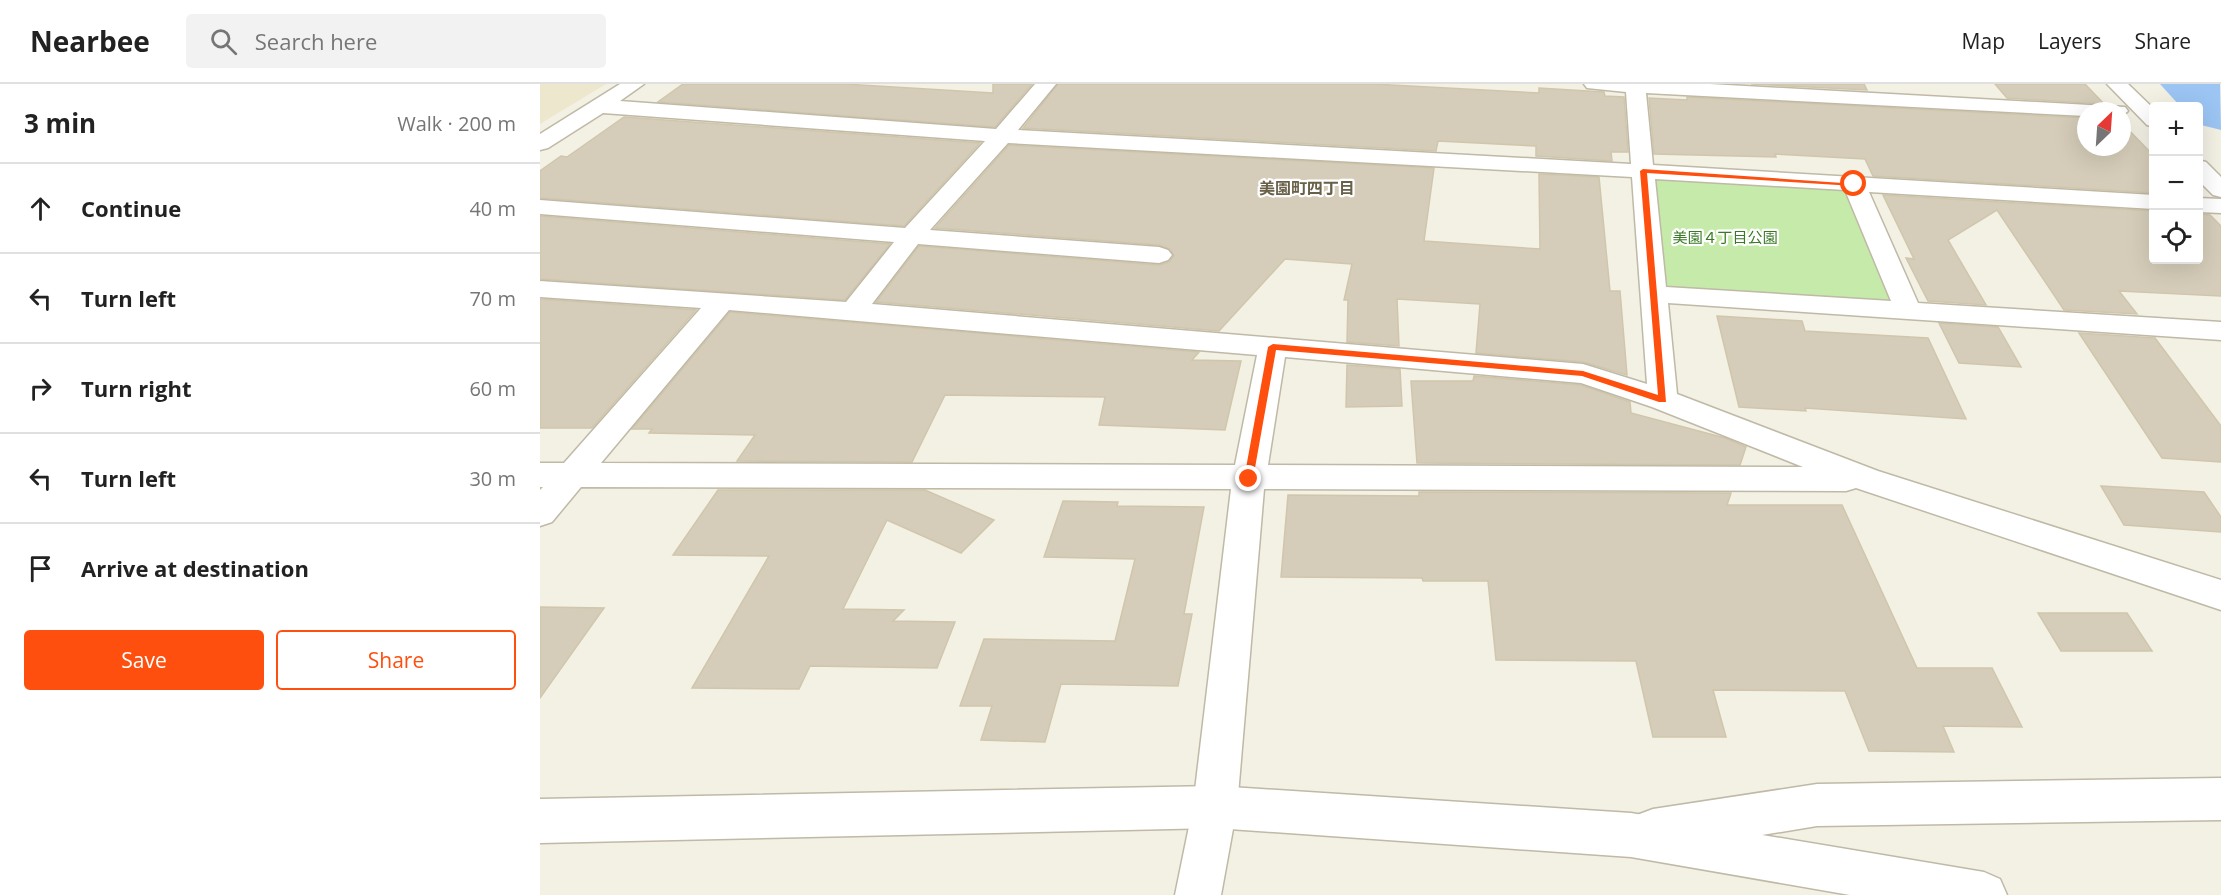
<!DOCTYPE html>
<html lang="en">
<head>
<meta charset="utf-8">
<style>
	body { margin:0; font-family:"Open Sans","Noto Sans JP",sans-serif; background:#f2f2f2; color:#222 }
	.controls { position:absolute; right:18px; top:18px; display:grid; overflow:hidden; border-radius:6px; box-shadow:0 6px 24px #0002 }
	.controls button { width:54px; height:54px; display:grid; place-items:center; padding:0; border:0; border-bottom:2px solid #e0e0e0; background:#fff; color:#222; font:30px sans-serif }
	.compass { position:absolute; left:1537px; top:18px; width:54px; height:54px; border-radius:50%; background:#fff; box-shadow:0 6px 24px #0002; rotate:25deg }
	.stop { position:absolute; width:18px; height:18px; margin:-14px; border:4px solid #ff4f0f; border-radius:50%; background:#fff }
	.stop.end { background:#ff4f0f; border-color:#fff; box-shadow:0 2px 6px #0008 }
	.list { margin:0; padding:0; list-style:none }
	h2 { display:flex; justify-content:space-between; align-items:center; height:78px; margin:0; padding:0 24px; font-size:26px }
	h2 small { font-size:20px; font-weight:400; color:#767676 }
	.list li { display:grid; grid-template-columns:39px 1fr auto; gap:18px; align-items:center; box-sizing:border-box; height:90px; padding:0 24px; border-top:2px solid #e0e0e0 }
	.list b { display:block; font-size:22px; white-space:nowrap }
	.list em { font-size:20px; font-style:normal; color:#767676 }
	.actions { display:flex; gap:12px; padding:18px 24px }
	.actions a { flex:1; padding:14px 0; border:2px solid #ff4f0f; border-radius:6px; text-align:center; font-size:21px; color:#ff4f0f }
	.actions .main { background:#ff4f0f; color:#fff }
	.icon { flex:none; width:33px; height:33px; fill:none; stroke:currentColor; stroke-width:2; stroke-linecap:round; stroke-linejoin:round }
	.map { position:relative; flex:none; width:1681px; height:811px; overflow:hidden }
	header { display:flex; align-items:center; gap:36px; box-sizing:border-box; height:84px; padding:0 30px; background:#fff; border-bottom:2px solid #e0e0e0 }
	header strong { font-size:28px }
	nav { display:flex; gap:33px; margin-inline-start:auto; font-size:21px }
	.search { width:420px; height:54px; background:#f2f2f2; display:flex; align-items:center; gap:15px; box-sizing:border-box; padding:0 21px; border-radius:6px; color:#767676; font-size:22px }
	main { display:flex }
	aside { flex:1; background:#fff }
	.map>svg:first-child { display:block }
	.education { fill:#ede8cd }
	.green { fill:#c5eaaa }
	.lines { fill:none; stroke-linecap:round; stroke-linejoin:round }
	.river { fill:#9cc5f4; fill-rule:evenodd }
	.building { fill:#d5cdb9; stroke:#d0c6ab; stroke-width:1.5 }
	.minor-casing { stroke:#bfb9a6; stroke-width:3 }
	.tertiary-casing { stroke:#bfb9a6; stroke-width:3 }
	.minor { fill:#fff; fill-rule:evenodd }
	.tertiary { fill:#fff; fill-rule:evenodd }
	.route { fill:#ff4f0f }
	.labels { text-anchor:middle; dominant-baseline:central; stroke-width:4.5; stroke-linejoin:round; paint-order:stroke }
	.far-park-label { font-size:15px; fill:#3a7a24; stroke:#fff }
	.far-neighbourhood-label { font-size:16px; font-weight:bold; fill:#69604a; stroke:#fff }
</style>
</head>
<body>
<header>
<strong>Nearbee</strong>
<div class="search"><svg class="icon" aria-label="search" viewBox="0 0 24 24"><circle cx="10" cy="10" r="6"/><path d="M15 15l6 6"/></svg>Search here</div>
<nav><a>Map</a><a>Layers</a><a>Share</a></nav>
</header>
<main>
<aside>
<h2>3 min<small>Walk · 200 m</small></h2>
<ul class="list">
<li><svg class="icon" aria-label="ahead" viewBox="0 0 24 24"><path d="M12 20V5M6 11l6-6 6 6"/></svg><div><b>Continue</b></div><em>40 m</em></li>
<li><svg class="icon" aria-label="left" viewBox="0 0 24 24"><path d="M17 20v-9H6M10 6l-5 5 5 5"/></svg><div><b>Turn left</b></div><em>70 m</em></li>
<li><svg class="icon" aria-label="right" viewBox="0 0 24 24"><path d="M7 20v-9h11M14 6l5 5-5 5"/></svg><div><b>Turn right</b></div><em>60 m</em></li>
<li><svg class="icon" aria-label="left" viewBox="0 0 24 24"><path d="M17 20v-9H6M10 6l-5 5 5 5"/></svg><div><b>Turn left</b></div><em>30 m</em></li>
<li><svg class="icon" aria-label="arrive" viewBox="0 0 24 24"><path d="M6 21V4h12l-3 4 3 4H6"/></svg><div><b>Arrive at destination</b></div></li>
</ul>
<div class="actions"><a class="main">Save</a><a>Share</a></div>
</aside>
<div class="map">
<svg width="1681" height="811" viewBox="0 0 1681 811">
	<rect width="100%" height="100%" fill="#f3f0e4"/>
	<path class="education" d="M 0,0 L 66,0 L 0,40 Z"/>
	<path class="green" d="M 1103,87 L 1314,100 L 1368,226 L 1115,210 Z"/>
	<g class="lines">
		<path class="river" d="M 1620,0 L 1680,0 L 1681,46 L 1661,41 L 1658,39 L 1658,22 L 1640,22 Z"/>
	</g>
	<g class="building">
		<path d="M 143,0 L 304,0 L 453,9 L 453,0 L 492,0 L 455,43 L 118,18 Z"/>
		<path d="M 518,0 L 833,0 L 999,9 L 999,4 L 1064,8 L 1065,12 L 1084,13 L 1088,68 L 1071,68 L 1072,77 L 996,72 L 996,62 L 898,57 L 896,67 L 483,44 Z"/>
		<path d="M 1211,0 L 1324,0 L 1327,6 Z"/>
		<path d="M 1455,0 L 1545,0 L 1564,20 L 1467,14 Z"/>
		<path d="M 1147,13 L 1546,34 L 1546,63 L 1582,63 L 1582,39 L 1614,72 L 1614,109 L 1333,92 L 1325,75 L 1235,70 L 1236,73 L 1114,70 L 1109,14 L 1147,16 Z"/>
		<path d="M 84,33 L 440,59 L 364,142 L 0,114 L 0,87 L 21,72 L 27,73 Z"/>
		<path d="M 469,61 L 894,84 L 884,157 L 1000,165 L 999,90 L 1059,93 L 1070,207 L 1080,207 L 1087,291 L 1043,278 L 936,269 L 940,220 L 857,215 L 859,262 L 807,258 L 808,216 L 804,216 L 812,180 L 745,175 L 679,247 L 336,218 L 379,162 L 619,181 L 629,178 L 634,172 L 630,165 L 619,161 L 395,144 Z"/>
		<path d="M 1343,111 L 1614,127 L 1614,176 L 1659,176 L 1659,130 L 1670,131 L 1681,142 L 1681,212 L 1579,207 L 1597,230 L 1524,226 L 1457,126 L 1408,156 L 1446,221 L 1388,217 L 1366,174 L 1374,175 Z"/>
		<path d="M 0,132 L 350,160 L 305,216 L 0,195 Z"/>
		<path d="M 0,215 L 156,226 L 52,344 L 0,344 Z"/>
		<path d="M 190,228 L 659,268 L 652,276 L 701,277 L 685,346 L 559,341 L 565,313 L 405,311 L 372,378 L 197,377 L 215,351 L 109,349 L 112,345 L 92,345 Z"/>
		<path d="M 1177,232 L 1262,237 L 1265,247 L 1388,254 L 1426,335 L 1265,324 L 1266,327 L 1199,323 Z"/>
		<path d="M 1399,239 L 1458,243 L 1481,283 L 1419,279 Z"/>
		<path d="M 1539,249 L 1615,254 L 1681,342 L 1681,378 L 1622,374 Z"/>
		<path d="M 807,281 L 860,285 L 862,322 L 806,323 Z"/>
		<path d="M 934,292 L 1041,301 L 1090,318 L 1091,329 L 1185,354 L 1206,363 L 1200,381 L 877,379 L 871,297 L 933,297 Z"/>
		<path d="M 1561,402 L 1664,408 L 1681,433 L 1681,448 L 1584,441 Z"/>
		<path d="M 178,406 L 385,406 L 454,436 L 421,469 L 347,436 L 303,525 L 364,526 L 353,537 L 415,538 L 397,584 L 270,582 L 259,605 L 152,604 L 229,472 L 133,471 Z"/>
		<path d="M 879,408 L 1191,409 L 1187,421 L 1302,421 L 1377,584 L 1452,584 L 1482,643 L 1403,642 L 1414,668 L 1329,667 L 1305,607 L 1173,606 L 1186,653 L 1113,653 L 1096,577 L 956,576 L 948,497 L 883,497 L 882,494 L 741,493 L 748,411 L 879,412 Z"/>
		<path d="M 523,417 L 578,418 L 577,422 L 664,423 L 644,530 L 652,530 L 638,602 L 521,600 L 505,658 L 441,656 L 452,622 L 420,622 L 444,555 L 575,557 L 595,475 L 504,473 Z"/>
		<path d="M 0,523 L 64,524 L 0,614 Z"/>
		<path d="M 1498,529 L 1587,529 L 1612,567 L 1521,567 Z"/>
	</g>
	<g class="lines">
		<defs>
			<g id="minor">
				<path d="M 80,0 L 104,0 L 80,17 L 456,45 L 495,0 L 516,0 L 478,46 L 1091,80 L 1086,8 L 1047,4 L 1044,0 L 1170,0 L 1585,23 L 1588,27 L 1582,32 L 1582,27 L 1546,27 L 1546,32 L 1106,9 L 1113,81 L 1614,111 L 1614,125 L 1329,108 L 1378,219 L 1681,238 L 1681,256 L 1128,219 L 1137,310 L 1338,387 L 1681,496 L 1681,526 L 1316,404 L 1306,407 L 724,405 L 697,723 L 681,811 L 635,811 L 653,723 L 691,405 L 41,403 L 12,438 L 0,442 L 0,406 L 3,403 L 0,403 L 0,379 L 24,379 L 161,224 L 0,213 L 0,197 L 306,218 L 354,158 L 0,130 L 0,116 L 365,144 L 445,57 L 63,29 L 8,64 L 0,66 L 0,50 ZM 468,59 L 1092,93 L 1107,300 L 1043,280 L 332,220 L 378,160 L 619,179 L 628,176 L 632,171 L 628,166 L 619,163 L 390,146 ZM 1115,95 L 1305,106 L 1351,217 L 1126,203 ZM 189,226 L 717,271 L 695,381 L 61,379 ZM 745,273 L 1041,299 L 1112,323 L 1263,383 L 728,381 Z"/>
				<path d="M 1567,0 L 1588,0 L 1614,25 L 1614,43 L 1607,41 Z"/>
				<path d="M 1658,76 L 1666,78 L 1681,93 L 1681,113 L 1673,111 L 1658,96 Z"/>
				<path d="M 1658,114 L 1681,115 L 1681,129 L 1658,128 Z"/>
				<path d="M 1681,694 L 1681,736 L 1277,742 L 1113,769 L 1097,763 L 1091,747 L 1097,731 L 1113,725 L 1277,700 Z"/>
			</g>
			<path id="tertiary" d="M 675,702 L 1091,729 L 1444,788 L 1460,795 L 1467,811 L 1310,811 L 1091,773 L 675,744 L 0,759 L 0,715 Z"/>
		</defs>
		<use href="#minor" class="minor-casing"/>
		<use href="#tertiary" class="tertiary-casing"/>
		<use href="#minor" class="minor"/>
		<use href="#tertiary" class="tertiary"/>
	</g>
	<path class="route" d="M 1103,85 L 1317,100 L 1314,102 L 1107,89 L 1126,318 L 1119,318 L 1042,292 L 736,266 L 713,395 L 709,398 L 705,397 L 704,395 L 728,263 L 733,260 L 1043,287 L 1118,311 L 1100,87 Z"/>
	<g class="labels">
		<g class="far-park-label">
			<text x="1185" y="153">美園４丁目公園</text>
		</g>
		<g class="far-neighbourhood-label">
			<text x="767" y="104">美園町四丁目</text>
		</g>
	</g>
</svg>
<div class="controls">
<button>+</button>
<button>−</button>
<button><svg class="icon" aria-label="locate" viewBox="0 0 24 24"><circle cx="12" cy="12" r="6"/><path d="M12 2v4M12 18v4M2 12h4M18 12h4"/></svg></button>
</div>
<svg class="compass" viewBox="-18 -18 36 36"><path d="M0-13l5 13h-10z" fill="#e53935"/><path d="M0 13l5-13h-10z" fill="#767676"/></svg>
<div class="stop" style="left:1314px;top:100px"></div>
<div class="stop end" style="left:709px;top:395px"></div>
</div>
</main>
</body>
</html>
